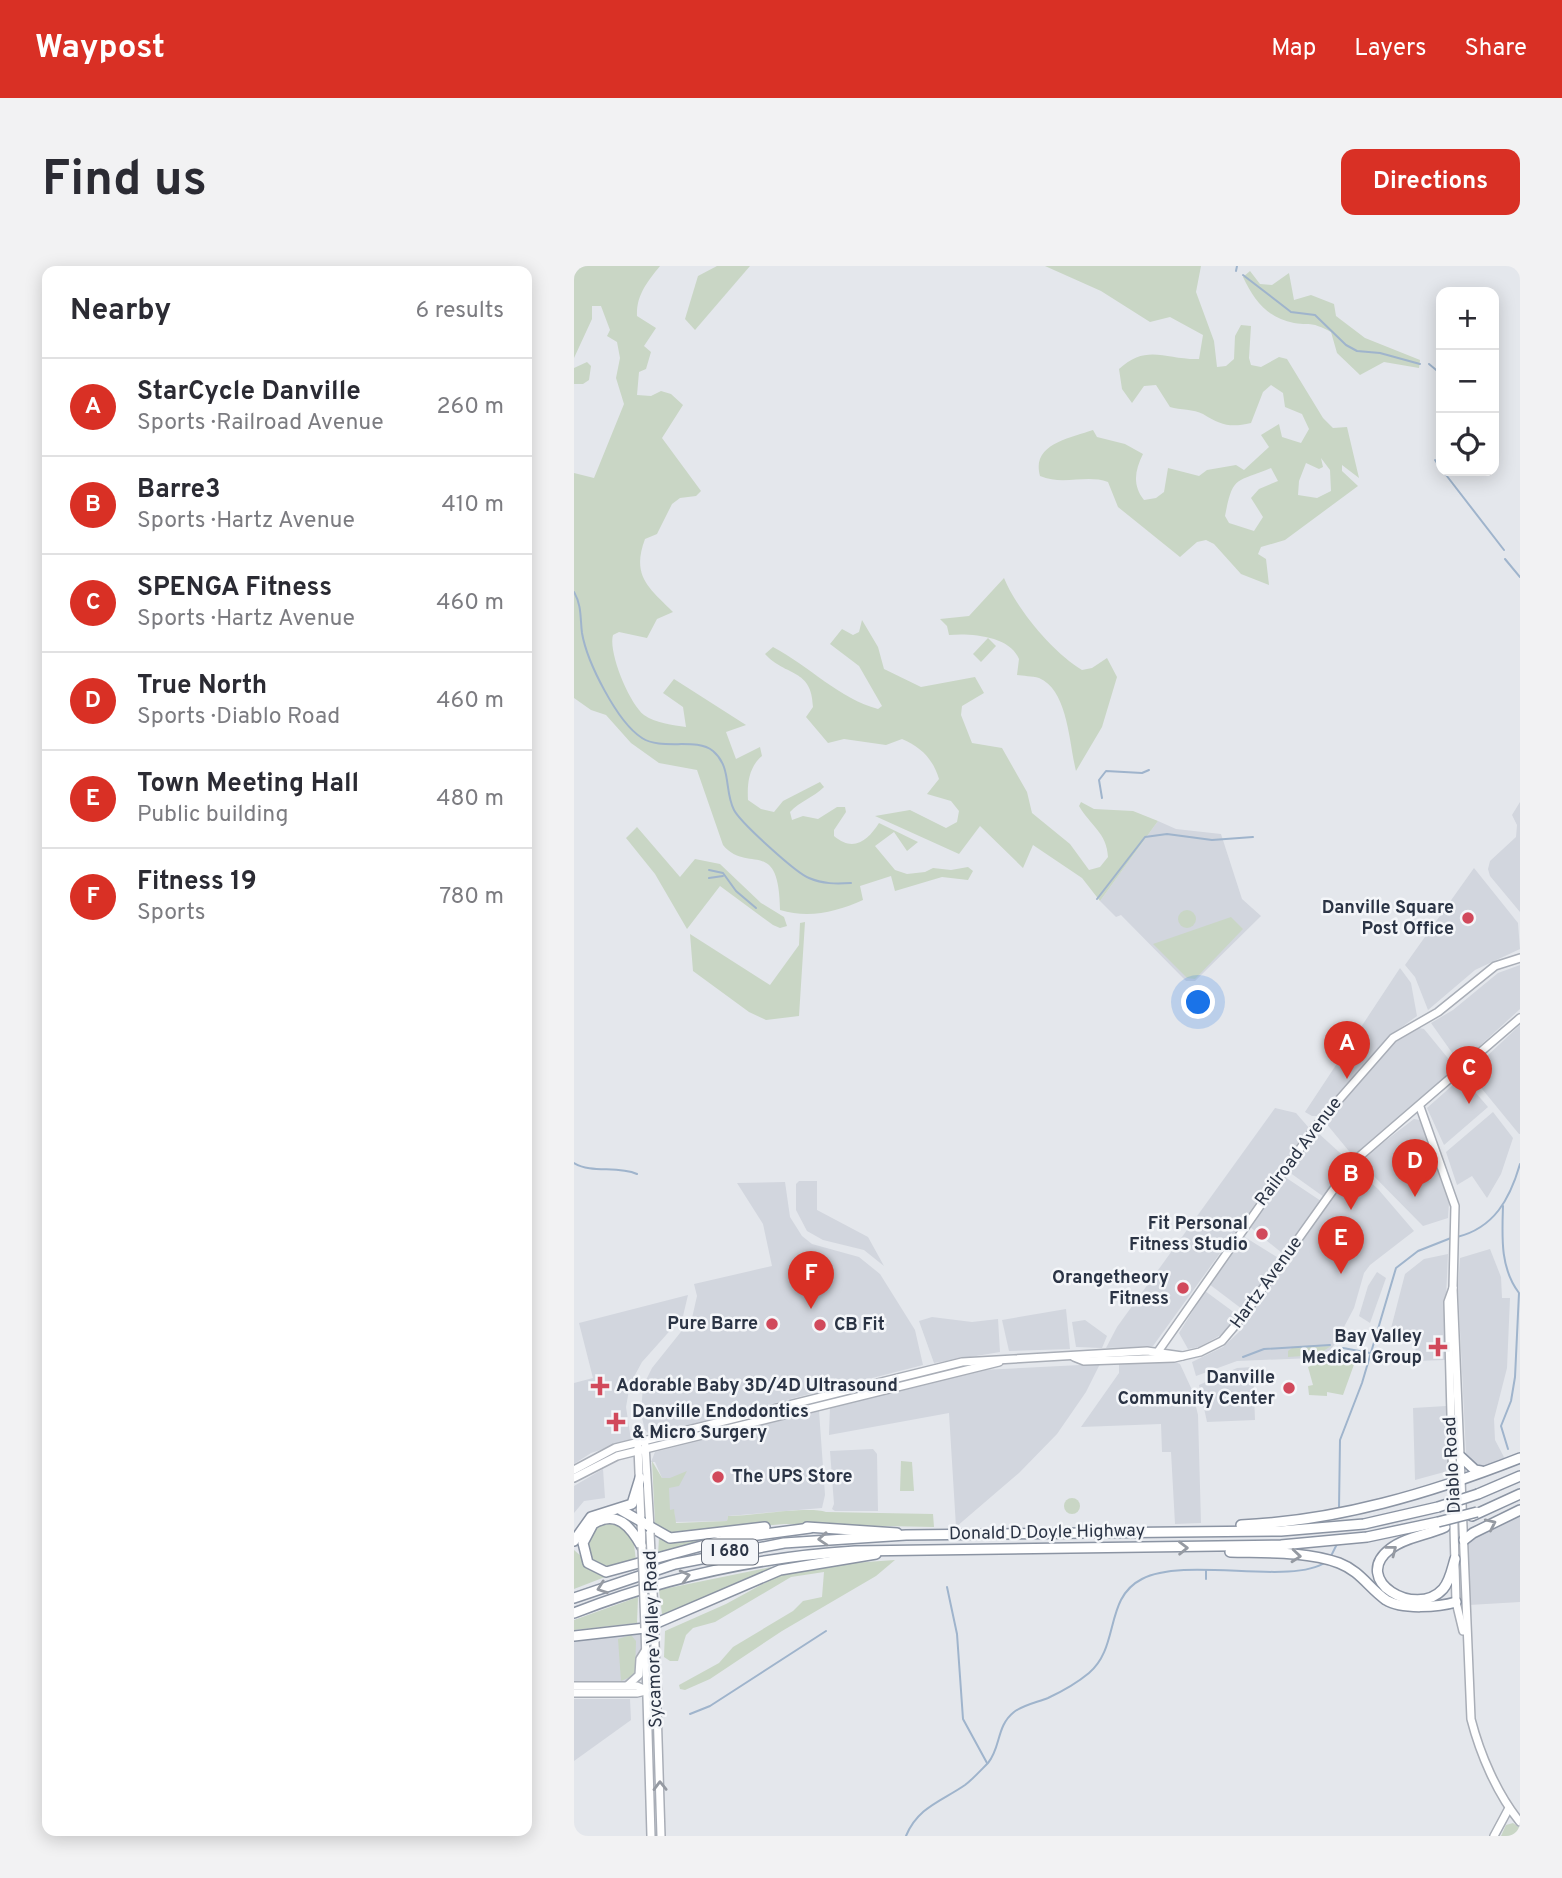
<!DOCTYPE html>
<html lang="en">
<head>
<meta charset="utf-8">
<style>
	body { margin:0; font-family:Overpass,sans-serif; background:#f2f2f3; color:#2b2b33 }
	.controls { position:absolute; right:21px; top:21px; display:grid; overflow:hidden; border-radius:14px; box-shadow:0 4px 18px #0003 }
	.controls button { width:63px; height:63px; display:grid; place-items:center; padding:0; border:0; border-bottom:2px solid #e1e1e2; background:#fff; color:#2b2b33; font:35px sans-serif }
	.you { position:absolute; left:625px; top:737px; width:24px; height:24px; margin:-18px; border:5px solid #fff; border-radius:50%; background:#1a73e8; box-shadow:0 0 0 10px #1a73e833 }
	.badge { display:grid; place-items:center; width:46px; height:46px; border-radius:50%; background:#d93025; color:#fff; font-size:23px; font-weight:700 }
	.pin { position:absolute; translate:-50% -58px; filter:drop-shadow(0 2px 4px #0008) }
	.pin::after { content:''; position:absolute; top:37px; width:24px; height:21px; background:inherit; clip-path:polygon(0 0,100% 0,50% 100%) }
	.list { margin:0; padding:0; list-style:none }
	h2 { display:flex; justify-content:space-between; align-items:center; height:91px; margin:0; padding:0 28px; font-size:30px }
	h2 small { font-size:23px; font-weight:400; color:#7c7c81 }
	.list li { display:grid; grid-template-columns:46px 1fr auto; gap:21px; align-items:center; box-sizing:border-box; height:98px; padding:0 28px; border-top:2px solid #e1e1e2 }
	.list b { display:block; font-size:26px; white-space:nowrap }
	.list p { margin:0; font-size:23px; white-space:nowrap; color:#7c7c81 }
	.list em { font-size:23px; font-style:normal; color:#7c7c81 }
	.icon { flex:none; width:38px; height:38px; fill:none; stroke:currentColor; stroke-width:2; stroke-linecap:round; stroke-linejoin:round }
	.map { position:relative; flex:none; width:946px; height:1570px; overflow:hidden; border-radius:14px }
	header { display:flex; align-items:center; gap:42px; box-sizing:border-box; height:98px; padding:0 35px; background:#d93025; color:#fff }
	header strong { font-size:33px }
	nav { display:flex; gap:38px; margin-inline-start:auto; font-size:24px }
	.intro { display:flex; align-items:center; justify-content:space-between; box-sizing:border-box; height:168px; padding:0 42px }
	h1 { margin:0; font-size:49px }
	.button { padding:18px 32px; border-radius:14px; background:#d93025; color:#fff; font-size:24px; font-weight:700 }
	main { display:flex; gap:42px; padding:0 42px }
	aside { flex:1; background:#fff; border-radius:14px; box-shadow:0 4px 18px #0003 }
	.map>svg:first-child { display:block }
	.built { fill:#d2d6de }
	.green { fill:#c9d6c5; fill-rule:evenodd }
	.lines { fill:none; stroke-linecap:round; stroke-linejoin:round }
	.stream { stroke:#9fb4cc; stroke-width:2 }
	.secondary-casing { stroke:#a9aeb7; stroke-width:10 }
	.highway-casing { stroke:#8b94a3; stroke-width:12 }
	.secondary { stroke:#fff; stroke-width:7 }
	.highway { stroke:#fff; stroke-width:9 }
	.secondary-bridge-casing { stroke:#a9aeb7; stroke-width:10; stroke-linecap:butt }
	.highway-bridge-casing { stroke:#8b94a3; stroke-width:12; stroke-linecap:butt }
	.secondary-bridge { stroke:#fff; stroke-width:7 }
	.highway-bridge { stroke:#fff; stroke-width:9 }
	.oneway { stroke:#959aa2 }
	.poi-dot { fill:#d1495b; stroke:#f4f6f9; stroke-width:2.5 }
	.labels { text-anchor:middle; dominant-baseline:central; stroke-width:5; stroke-linejoin:round; paint-order:stroke }
	.shield { fill:#f4f6f9; stroke:#676e7b; stroke-width:2 }
	.shield-label { font-size:16px; font-weight:bold; fill:#2b3445 }
	.poi-label { font-size:18px; font-weight:bold; fill:#2b3445; stroke:#f4f6f9; text-anchor:end }
	.street-label { font-size:18px; fill:#2b3445; stroke:#f4f6f9 }
</style>
</head>
<body>
<header>
<strong>Waypost</strong>
<nav><a>Map</a><a>Layers</a><a>Share</a></nav>
</header>
<div class="intro"><h1>Find us</h1><a class="button">Directions</a></div>
<main>
<aside>
<h2>Nearby<small>6 results</small></h2>
<ul class="list">
<li><span class="badge">A</span><div><b>StarCycle Danville</b><p>Sports · Railroad Avenue</p></div><em>260 m</em></li>
<li><span class="badge">B</span><div><b>Barre3</b><p>Sports · Hartz Avenue</p></div><em>410 m</em></li>
<li><span class="badge">C</span><div><b>SPENGA Fitness</b><p>Sports · Hartz Avenue</p></div><em>460 m</em></li>
<li><span class="badge">D</span><div><b>True North</b><p>Sports · Diablo Road</p></div><em>460 m</em></li>
<li><span class="badge">E</span><div><b>Town Meeting Hall</b><p>Public building</p></div><em>480 m</em></li>
<li><span class="badge">F</span><div><b>Fitness 19</b><p>Sports</p></div><em>780 m</em></li>
</ul>
</aside>
<div class="map">
<svg width="946" height="1570" viewBox="0 0 946 1570">
	<rect width="100%" height="100%" fill="#e4e7ec"/>
	<g class="built">
		<path d="M 946,536 L 946,646 L 916,610 L 914,603 L 916,595 L 942,571 L 943,559 L 938,549 Z"/>
		<path d="M 584,555 L 602,563 L 647,568 L 668,633 L 687,650 L 621,715 L 612,715 L 547,649 L 542,651 L 526,635 Z"/>
		<path d="M 900,602 L 944,657 L 946,683 L 901,704 L 854,744 L 841,711 L 831,699 Z"/>
		<path d="M 946,699 L 946,743 L 886,798 L 857,757 L 879,744 L 924,707 Z"/>
		<path d="M 826,702 L 837,717 L 843,750 L 814,771 L 744,850 L 738,850 L 731,846 Z"/>
		<path d="M 946,759 L 946,868 L 945,868 L 895,807 Z"/>
		<path d="M 845,762 L 850,763 L 882,802 L 779,890 L 751,856 L 820,775 Z"/>
		<path d="M 888,811 L 914,841 L 870,879 L 853,842 Z"/>
		<path d="M 701,842 L 722,847 L 735,862 L 662,965 L 579,1080 L 532,1082 L 543,1061 Z"/>
		<path d="M 919,846 L 939,872 L 927,908 L 913,932 L 898,910 L 883,919 L 872,886 Z"/>
		<path d="M 840,853 L 846,854 L 875,937 L 874,952 L 849,960 L 785,895 Z"/>
		<path d="M 743,866 L 776,896 L 750,931 L 715,906 Z"/>
		<path d="M 780,901 L 804,923 L 840,965 L 796,999 L 790,1007 L 780,1042 L 761,1078 L 755,1085 L 739,1092 L 663,1095 L 622,1110 L 618,1096 L 649,1081 L 665,1066 Z"/>
		<path d="M 711,911 L 747,935 L 708,987 L 676,961 Z"/>
		<path d="M 225,915 L 243,915 L 243,944 L 294,971 L 310,1000 L 290,984 L 249,974 L 233,965 L 222,944 L 222,918 Z"/>
		<path d="M 211,916 L 216,951 L 228,970 L 238,978 L 285,991 L 306,1008 L 341,1064 L 349,1099 L 76,1169 L 71,1164 L 67,1148 L 69,1120 L 78,1102 L 118,1052 L 123,1030 L 120,1018 L 198,1000 L 189,958 L 163,917 Z"/>
		<path d="M 669,970 L 706,993 L 668,1043 L 635,1018 Z"/>
		<path d="M 916,983 L 927,1011 L 928,1032 L 936,1032 L 933,1102 L 920,1153 L 921,1174 L 931,1193 L 907,1202 L 894,1195 L 892,1188 L 884,1022 L 886,992 Z"/>
		<path d="M 874,988 L 871,1053 L 874,1205 L 841,1214 L 839,1142 L 872,1140 L 871,1094 L 842,1095 L 841,1076 L 814,1077 L 814,1074 L 831,1008 L 850,993 Z"/>
		<path d="M 803,1006 L 812,1012 L 796,1057 L 785,1050 L 794,1020 Z"/>
		<path d="M 631,1025 L 665,1050 L 647,1069 L 625,1081 L 614,1083 L 605,1067 Z"/>
		<path d="M 114,1029 L 109,1050 L 68,1096 L 56,1118 L 52,1141 L 57,1174 L 17,1187 L 0,1198 L 0,1117 L 19,1112 L 5,1057 Z"/>
		<path d="M 492,1043 L 496,1083 L 435,1085 L 428,1054 Z"/>
		<path d="M 358,1051 L 398,1056 L 424,1053 L 426,1086 L 360,1097 L 345,1055 Z"/>
		<path d="M 511,1054 L 533,1070 L 528,1082 L 502,1081 L 498,1056 Z"/>
		<path d="M 601,1096 L 606,1098 L 618,1124 L 624,1149 L 627,1257 L 601,1258 L 597,1186 L 588,1186 L 587,1158 L 507,1161 L 545,1107 L 545,1098 Z"/>
		<path d="M 526,1098 L 512,1126 L 483,1168 L 445,1207 L 382,1261 L 375,1147 L 255,1169 L 256,1140 L 407,1104 Z"/>
		<path d="M 679,1101 L 681,1154 L 633,1156 L 625,1119 L 663,1102 Z"/>
		<path d="M 245,1145 L 251,1229 L 248,1242 L 154,1250 L 153,1255 L 101,1256 L 100,1244 L 96,1245 L 88,1212 L 81,1196 L 77,1196 L 81,1186 Z"/>
		<path d="M 299,1183 L 303,1188 L 304,1245 L 261,1245 L 258,1243 L 260,1238 L 256,1185 Z"/>
		<path d="M 29,1203 L 31,1232 L 10,1235 L 0,1247 L 0,1220 Z"/>
		<path d="M 946,1250 L 946,1336 L 895,1339 L 894,1278 L 908,1265 Z"/>
		<path d="M 71,1362 L 71,1385 L 52,1420 L 0,1420 L 0,1370 Z"/>
		<path d="M 0,1433 L 56,1433 L 57,1454 L 0,1495 Z"/>
	</g>
	<g class="green">
		<path d="M 0,0 L 86,0 C 74,15 62,29 63,50 L 82,62 L 70,80 L 77,86 L 72,103 L 65,106 L 63,129 L 77,130 L 87,125 L 97,128 L 109,139 L 88,172 L 127,225 L 122,230 L 106,232 L 98,238 L 83,268 L 71,273 C 57,310 75,322 99,346 L 83,353 L 73,372 L 45,366 L 39,369 C 34,386 55,437 70,449 C 81,457 99,459 112,461 L 109,441 L 89,427 L 100,413 L 172,459 L 152,466 L 162,493 L 186,481 L 188,490 C 175,501 173,517 174,534 L 187,543 L 200,546 L 209,535 L 246,516 L 250,521 C 239,532 226,535 216,546 L 218,554 L 229,550 L 244,553 L 263,541 L 271,541 L 272,546 L 260,564 L 260,570 C 280,587 294,574 305,557 L 344,576 L 333,585 L 320,566 L 301,580 L 321,604 L 333,608 L 351,606 L 359,602 L 377,604 L 394,601 L 399,605 L 394,614 L 368,611 L 321,625 L 317,610 L 286,620 L 289,634 C 262,646 235,653 206,644 C 205,569 174,609 149,579 L 123,504 L 85,497 L 57,477 L 32,449 L 17,444 L 0,432 L 0,207 L 20,212 L 50,138 L 42,112 L 46,92 L 43,76 L 33,70 L 36,64 L 27,40 L 18,40 L 18,53 L 0,92 Z"/>
		<path d="M 143,0 L 176,0 L 121,64 L 111,53 L 124,10 Z"/>
		<path d="M 471,0 L 627,0 L 622,26 L 640,75 L 643,101 L 652,100 L 660,93 L 661,70 L 667,59 L 677,60 L 675,92 L 677,99 L 687,101 L 705,91 L 713,93 L 749,152 L 759,162 L 773,161 L 785,212 L 768,199 L 768,205 L 784,220 L 711,274 L 687,281 L 684,288 L 692,293 L 695,319 L 667,308 L 640,278 L 632,274 L 623,276 L 606,291 L 544,241 L 534,216 C 512,208 489,220 466,210 C 457,178 496,172 519,164 L 523,171 L 551,178 L 569,188 C 561,204 558,219 570,234 L 582,232 L 590,226 L 594,202 L 625,210 L 633,204 L 662,199 L 670,204 L 695,181 L 687,169 L 705,158 L 708,171 L 727,177 L 735,163 L 728,148 L 711,141 L 709,127 L 697,119 L 689,126 L 677,157 C 656,162 647,159 629,148 C 620,143 606,144 596,141 L 582,119 L 570,120 L 558,137 L 548,123 L 545,103 C 573,77 592,94 625,93 L 629,69 L 596,51 L 576,56 L 527,25 ZM 747,192 L 756,204 L 757,225 L 743,232 L 724,229 L 725,215 L 732,197 L 745,203 L 749,201 ZM 697,202 L 704,215 L 685,223 L 677,232 L 689,251 L 680,265 L 655,257 L 651,250 C 659,209 661,217 697,202 Z"/>
		<path d="M 676,5 L 686,18 L 698,19 L 715,7 L 720,34 L 737,29 L 760,38 L 762,50 L 791,72 L 846,94 L 845,102 L 810,96 L 786,109 L 763,87 L 757,66 C 736,55 740,60 720,57 C 693,52 680,34 669,11 Z"/>
		<path d="M 13,96 L 17,100 L 15,114 L 9,118 L 0,118 L 0,102 Z"/>
		<path d="M 430,312 C 442,342 479,387 508,404 L 518,402 L 533,392 L 543,411 L 528,461 L 502,505 C 495,477 494,424 465,412 C 458,410 449,410 443,409 L 445,393 C 436,370 397,367 375,369 L 373,360 L 366,353 L 395,350 Z"/>
		<path d="M 288,354 L 304,381 L 310,403 L 347,421 L 401,411 L 410,427 L 388,440 L 387,449 L 398,477 L 428,482 L 453,526 L 458,547 L 496,578 L 515,604 L 526,601 L 534,591 C 533,567 516,559 505,540 L 507,536 L 520,543 L 559,545 L 584,555 L 526,635 L 508,612 L 459,579 L 449,602 L 406,560 L 385,588 L 301,550 L 336,544 L 372,562 L 383,556 L 385,545 L 377,535 L 353,528 L 365,513 C 359,493 347,481 328,473 L 312,479 L 270,473 L 254,477 L 232,451 L 239,441 C 238,402 212,411 191,388 L 199,381 C 235,400 266,433 304,443 L 308,440 L 285,400 L 256,378 L 268,363 L 279,369 L 285,366 Z"/>
		<path d="M 414,372 L 422,380 L 407,396 L 399,388 Z"/>
		<path d="M 63,561 L 106,611 L 121,593 L 146,598 L 187,637 L 210,651 L 213,660 L 206,662 L 199,659 L 146,620 L 113,663 L 81,608 L 52,572 Z"/>
		<circle cx="613" cy="653" r="9"/>
		<path d="M 657,651 L 669,663 L 621,713 L 613,712 L 579,678 Z"/>
		<path d="M 231,656 L 225,750 L 192,754 L 175,746 L 119,705 L 116,668 L 196,719 L 225,679 L 226,657 Z"/>
		<path d="M 757,1080 L 743,1089 L 714,1091 L 714,1085 L 718,1082 Z"/>
		<path d="M 759,1091 L 767,1095 L 782,1093 L 769,1129 L 753,1126 L 753,1130 L 735,1129 L 734,1120 L 739,1119 L 734,1101 Z"/>
		<path d="M 78,1195 L 88,1212 L 96,1212 L 113,1205 L 105,1220 L 95,1222 L 96,1244 L 100,1243 L 102,1257 L 153,1255 L 154,1250 C 179,1250 234,1240 252,1246 L 359,1248 L 360,1261 L 210,1258 L 94,1268 L 81,1257 Z"/>
		<path d="M 327,1195 L 338,1196 L 340,1225 L 326,1225 Z"/>
		<circle cx="498" cy="1240" r="8"/>
		<path d="M 29,1257 L 42,1257 L 59,1270 L 62,1295 L 32,1302 L 18,1294 L 13,1276 L 22,1261 Z"/>
		<path d="M 159,1267 L 84,1289 L 85,1271 L 92,1275 Z"/>
		<path d="M 0,1284 L 31,1311 L 0,1323 Z"/>
		<path d="M 321,1294 L 302,1310 L 208,1365 L 136,1413 L 111,1424 L 106,1423 L 105,1419 L 145,1397 L 159,1381 L 219,1345 L 229,1335 L 248,1331 L 250,1306 L 217,1311 L 141,1356 L 119,1362 L 112,1369 L 104,1395 L 96,1395 L 90,1391 L 91,1365 L 152,1338 L 209,1307 L 263,1298 Z"/>
		<path d="M 207,1299 L 90,1350 L 88,1348 L 85,1324 Z"/>
		<path d="M 64,1331 L 63,1357 L 0,1364 L 0,1354 Z"/>
		<path d="M 57,1369 L 62,1375 L 61,1409 L 47,1415 L 44,1373 Z"/>
		<path d="M 939,1557 L 946,1562 L 946,1570 L 927,1570 L 932,1559 Z"/>
	</g>
	<g class="lines">
		<g class="stream">
			<path d="M 662,5 L 663,0"/>
			<path d="M 669,9 L 717,46 L 741,49 L 772,79 L 783,85 L 806,87 L 846,98"/>
			<path d="M 855,98 L 867,108"/>
			<path d="M 861,194 L 867,203"/>
			<path d="M 869,205 L 930,284"/>
			<path d="M 931,293 L 946,311"/>
			<path d="M 0,326 C 8,340 6,352 8,367 C 13,396 43,456 68,472 C 88,485 122,471 139,485 C 158,501 150,525 160,544 C 167,557 222,607 235,612 C 249,618 262,618 277,617"/>
			<path d="M 528,532 L 525,514 L 532,505 L 568,507 L 575,504"/>
			<path d="M 135,604 L 149,607 L 162,625 L 182,642"/>
			<path d="M 135,612 L 149,610"/>
			<path d="M 523,633 L 571,571 L 593,568 L 638,574 L 679,571"/>
			<path d="M 0,897 C 18,908 43,899 63,908"/>
			<path d="M 929,940 C 928,971 926,1002 945,1027 L 941,1111 L 937,1135 L 927,1160 L 934,1183"/>
			<path d="M 883,971 C 920,962 936,933 946,898"/>
			<path d="M 769,1082 L 796,1087"/>
			<path d="M 669,1091 L 690,1083 L 756,1079"/>
			<path d="M 765,1242 L 766,1174 L 788,1117 L 822,1002 L 844,985 L 877,972"/>
			<path d="M 756,1292 L 763,1278"/>
			<path d="M 632,1304 L 632,1313"/>
			<path d="M 373,1321 L 383,1368 L 389,1453 L 413,1497"/>
			<path d="M 116,1448 L 136,1440 L 252,1365"/>
			<path d="M 332,1570 C 344,1541 368,1535 391,1519 C 399,1513 407,1504 414,1497 C 427,1482 422,1460 440,1446 C 449,1439 464,1436 474,1432 C 489,1425 503,1417 515,1407 C 546,1381 530,1332 568,1313 C 612,1290 716,1320 752,1296"/>
		</g>
		<defs>
			<g id="secondary">
				<path d="M 846,841 L 881,940 L 879,1022 L 897,1453 C 906,1488 923,1528 946,1556"/>
				<path d="M 879,1022 L 874,1036 L 882,1336 L 889,1365"/>
				<path d="M 583,1087 L 742,860 L 819,772 L 864,746 L 921,700 L 946,692"/>
				<path d="M 500,1091 L 510,1095 L 600,1092 L 626,1086 L 648,1075 L 670,1049 L 779,896 L 946,752"/>
				<path d="M 71,1179 L 76,1262"/>
				<path d="M 64,1181 L 68,1281"/>
				<path d="M 0,1204 L 41,1182 L 388,1096 L 573,1085 L 608,1090"/>
				<path d="M 0,1212 L 43,1190 L 425,1096"/>
				<path d="M 80,1346 L 87,1570"/>
				<path d="M 71,1362 L 77,1570"/>
				<path d="M 54,1419 L 65,1409 L 66,1393 L 71,1385"/>
				<path d="M 0,1420 L 63,1420 L 72,1424"/>
				<path d="M 0,1427 L 63,1427 L 84,1422"/>
				<path d="M 920,1570 L 935,1542"/>
			</g>
			<g id="highway">
				<path d="M 887,1191 L 901,1204 L 907,1205"/>
				<path d="M 904,1228 L 946,1210"/>
				<path d="M 47,1244 L 96,1272 L 191,1261"/>
				<path d="M 898,1250 L 946,1228"/>
				<path d="M 667,1259 C 763,1255 857,1227 946,1192"/>
				<path d="M 233,1261 L 323,1267"/>
				<path d="M 871,1261 C 854,1269 831,1271 816,1283 C 776,1314 842,1353 869,1323 C 876,1315 878,1303 881,1293"/>
				<path d="M 890,1274 L 899,1267 L 946,1244"/>
				<path d="M 0,1275 L 17,1251 L 58,1238 L 66,1212"/>
				<path d="M 68,1281 C 57,1261 43,1243 19,1258 L 9,1277 L 14,1297 L 32,1306 L 153,1273 L 236,1262"/>
				<path d="M 656,1286 C 691,1287 732,1285 765,1297 C 786,1305 795,1322 812,1334 C 828,1344 865,1341 882,1336"/>
				<path d="M 0,1332 L 101,1298 L 210,1277 L 332,1269 L 707,1265 L 790,1258 L 864,1241"/>
				<path d="M 0,1347 C 92,1311 183,1291 281,1285 L 707,1279 L 793,1271 L 864,1256"/>
				<path d="M 0,1370 L 71,1362 L 206,1304 L 302,1288"/>
			</g>
		</defs>
		<use href="#secondary" class="secondary-casing"/>
		<use href="#highway" class="highway-casing"/>
		<use href="#secondary" class="secondary"/>
		<use href="#highway" class="highway"/>
		<defs>
			<g id="secondary-bridge">
				<path d="M 76,1267 L 80,1346"/>
				<path d="M 68,1281 L 71,1362"/>
			</g>
			<g id="highway-bridge">
				<path d="M 864,1241 L 904,1228"/>
				<path d="M 864,1256 L 903,1246"/>
			</g>
		</defs>
		<use href="#secondary-bridge" class="secondary-bridge-casing"/>
		<use href="#highway-bridge" class="highway-bridge-casing"/>
		<use href="#secondary-bridge" class="secondary-bridge"/>
		<use href="#highway-bridge" class="highway-bridge"/>
	</g>
	<defs><path id="oneway-chevron" d="M-2-3.5L2.5 0L-2 3.5" fill="none" stroke-width="1.6" stroke-linecap="round" stroke-linejoin="round" transform="scale(1.75)"/></defs>
	<g class="oneway">
		<use href="#oneway-chevron" transform="translate(917 1258) rotate(-25)"/>
		<use href="#oneway-chevron" transform="translate(249 1273) rotate(176)"/>
		<use href="#oneway-chevron" transform="translate(609 1282) rotate(-1)"/>
		<use href="#oneway-chevron" transform="translate(818 1284) rotate(-38)"/>
		<use href="#oneway-chevron" transform="translate(722 1290) rotate(5)"/>
		<use href="#oneway-chevron" transform="translate(111 1310) rotate(-14)"/>
		<use href="#oneway-chevron" transform="translate(28 1322) rotate(160)"/>
		<use href="#oneway-chevron" transform="translate(86 1520) rotate(-91)"/>
	</g>
	<g class="poi-dot">
		<circle cx="894" cy="652" r="7"/>
		<circle cx="688" cy="968" r="7"/>
		<circle cx="609" cy="1022" r="7"/>
		<circle cx="198" cy="1058" r="7"/>
		<circle cx="246" cy="1059" r="7"/>
		<path d="M860.5 1070.5h7v7h7v7h-7v7h-7v-7h-7v-7h7z"/>
		<path d="M22.5 1109.5h7v7h7v7h-7v7h-7v-7h-7v-7h7z"/>
		<circle cx="715" cy="1122" r="7"/>
		<path d="M38.5 1145.5h7v7h7v7h-7v7h-7v-7h-7v-7h7z"/>
		<circle cx="144" cy="1211" r="7"/>
	</g>
	<g class="labels">
		<rect class="shield" x="128" y="1273.5" width="56" height="25" rx="5"/>
		<g class="shield-label">
			<text x="156" y="1286">I 680</text>
		</g>
		<g class="poi-label">
			<text x="880" y="642">Danville Square<tspan x="880" dy="21">Post Office</tspan></text>
			<text x="674" y="958">Fit Personal<tspan x="674" dy="21">Fitness Studio</tspan></text>
			<text x="595" y="1012">Orangetheory<tspan x="595" dy="21">Fitness</tspan></text>
			<text x="184" y="1058">Pure Barre</text>
			<text x="260" y="1059" text-anchor="start">CB Fit</text>
			<text x="848" y="1071">Bay Valley<tspan x="848" dy="21">Medical Group</tspan></text>
			<text x="701" y="1112">Danville<tspan x="701" dy="21">Community Center</tspan></text>
			<text x="42" y="1120" text-anchor="start">Adorable Baby 3D/4D Ultrasound</text>
			<text x="58" y="1146" text-anchor="start">Danville Endodontics<tspan x="58" dy="21">&amp; Micro Surgery</tspan></text>
			<text x="158" y="1211" text-anchor="start">The UPS Store</text>
		</g>
		<g class="street-label">
			<text transform="translate(725 886) rotate(-53)">Railroad Avenue</text>
			<text transform="translate(693 1017) rotate(-54)">Hartz Avenue</text>
			<text transform="translate(879 1199) rotate(-93)">Diablo Road</text>
			<text transform="translate(473 1267) rotate(-1)">Donald D Doyle Highway</text>
			<text transform="translate(80 1373) rotate(-92)">Sycamore Valley Road</text>
		</g>
	</g>
</svg>
<div class="controls">
<button>+</button>
<button>−</button>
<button><svg class="icon" aria-label="locate" viewBox="0 0 24 24"><circle cx="12" cy="12" r="6"/><path d="M12 2v4M12 18v4M2 12h4M18 12h4"/></svg></button>
</div>
<div class="you"></div>
<div class="pin badge" style="left:773px;top:813px">A</div>
<div class="pin badge" style="left:777px;top:944px">B</div>
<div class="pin badge" style="left:895px;top:838px">C</div>
<div class="pin badge" style="left:841px;top:931px">D</div>
<div class="pin badge" style="left:767px;top:1008px">E</div>
<div class="pin badge" style="left:237px;top:1043px">F</div>
</div>
</main>
</body>
</html>
